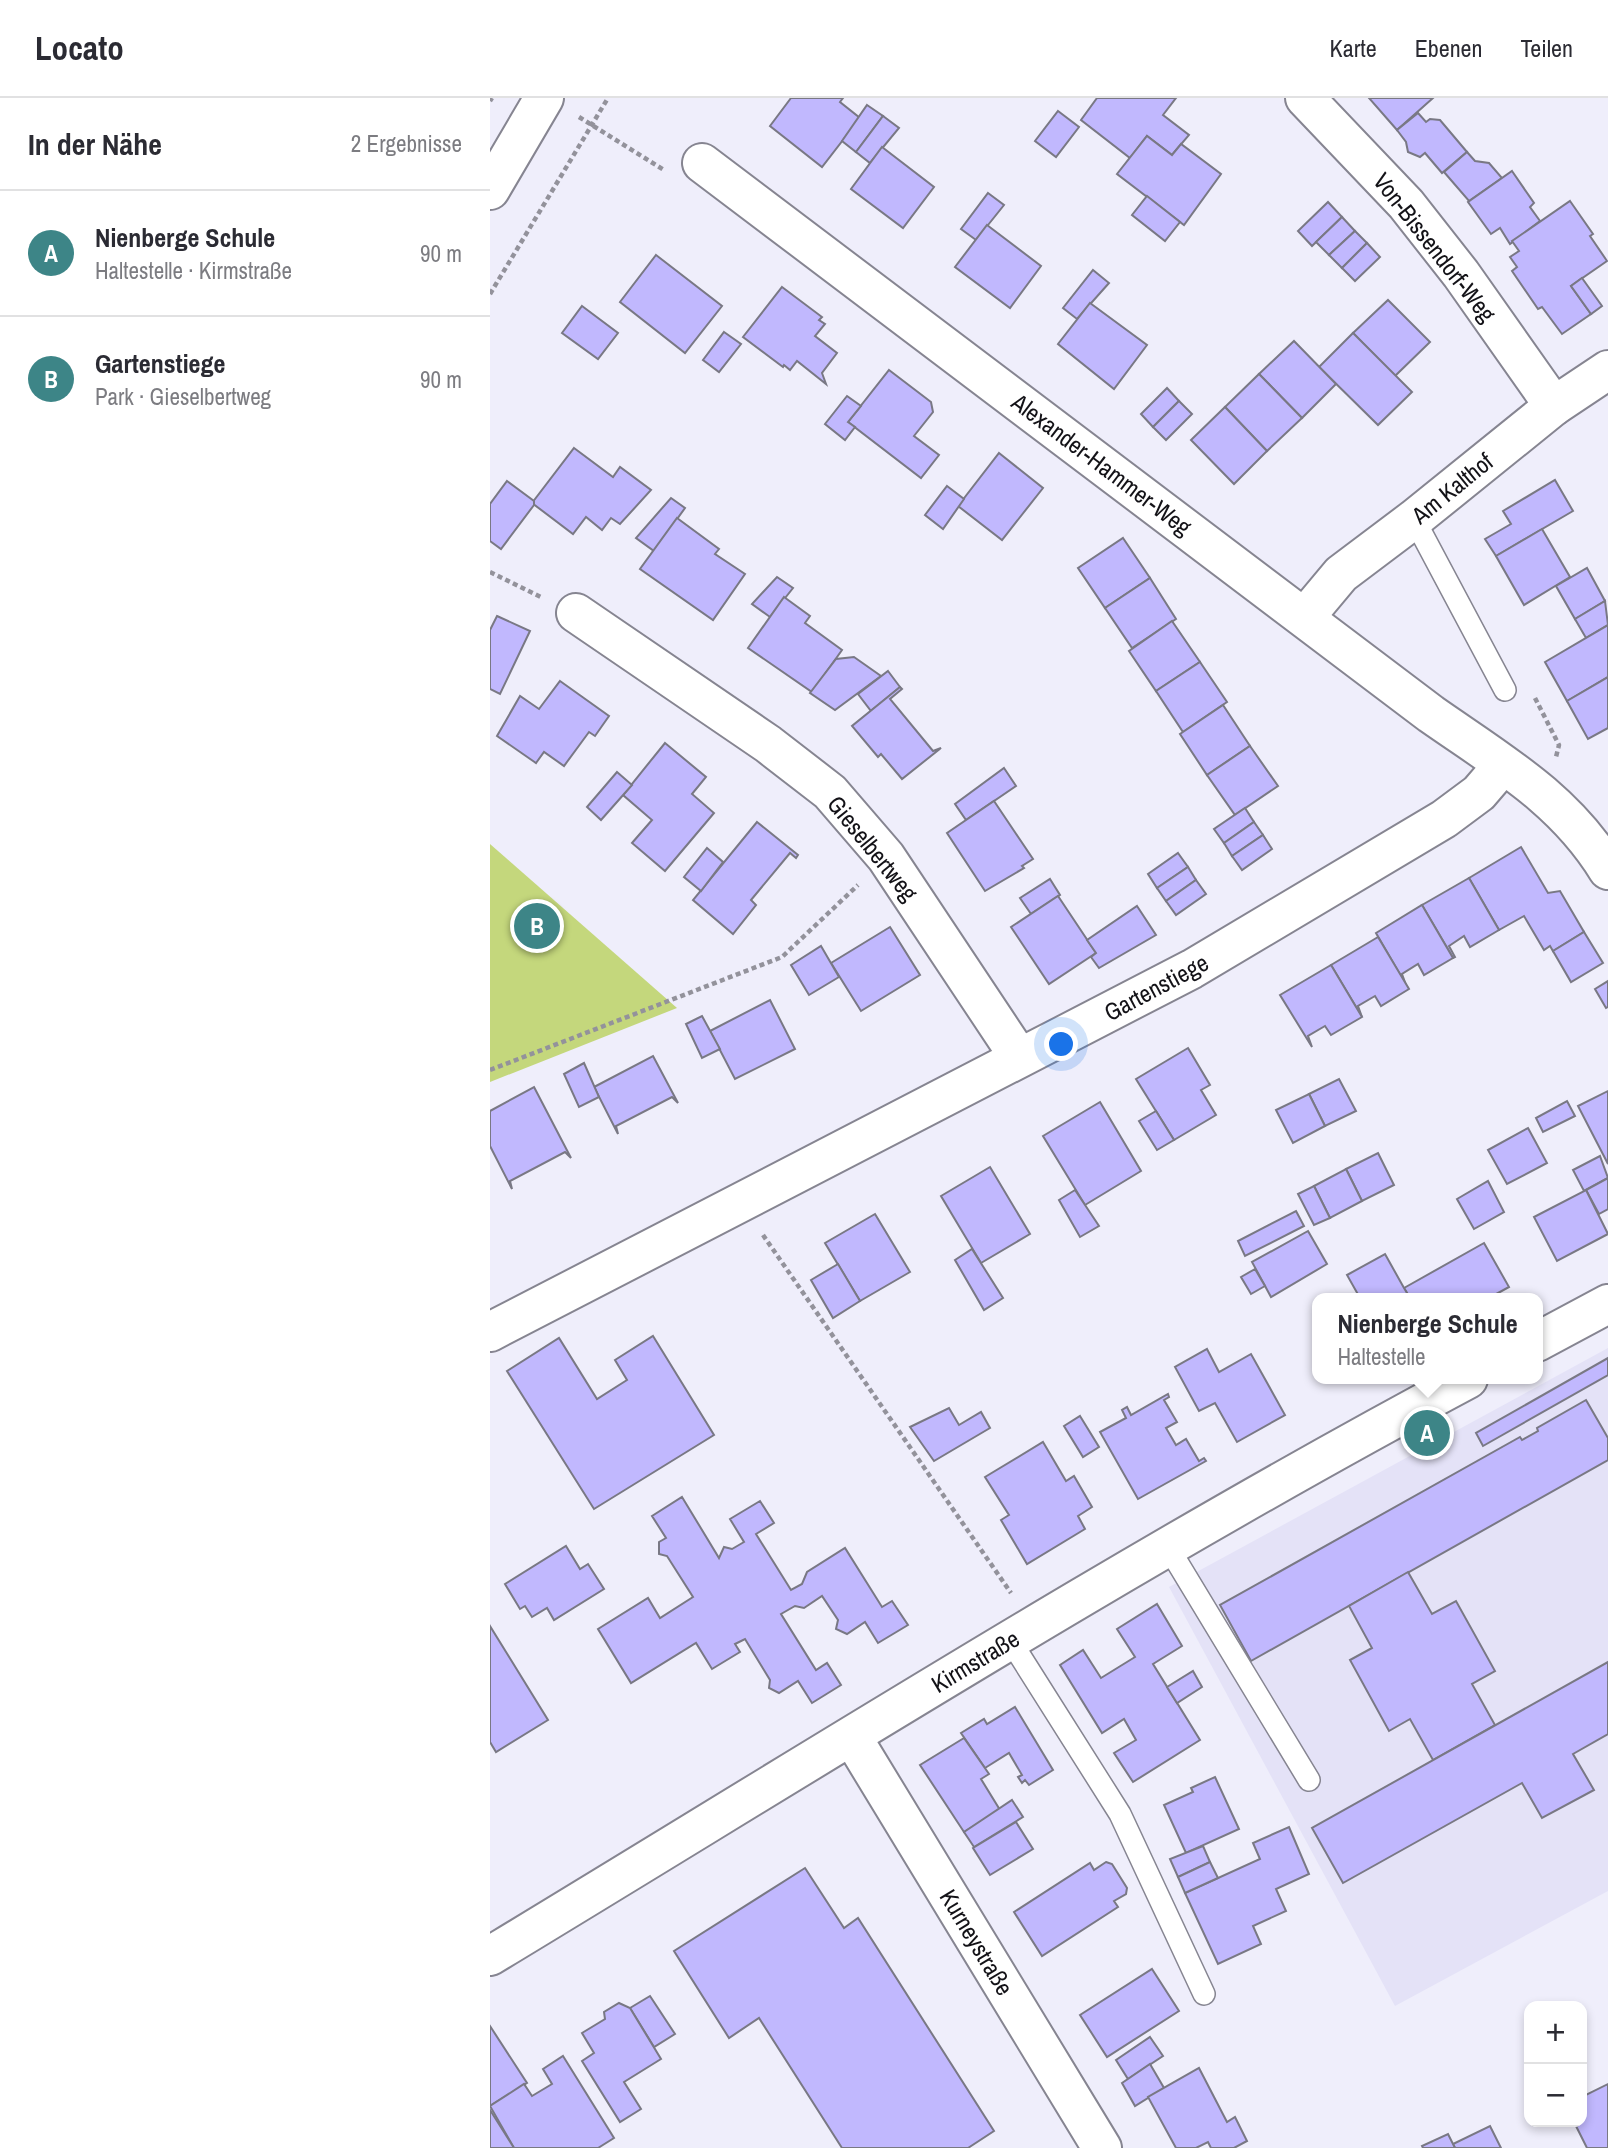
<!DOCTYPE html>
<html lang="de">
<head>
<meta charset="utf-8">
<style>
	body { margin:0; font-family:"Archivo Narrow",sans-serif; background:#f7f7f7; color:#2b2b33 }
	.controls { position:absolute; right:21px; bottom:21px; display:grid; overflow:hidden; border-radius:14px; box-shadow:0 4px 10px #0003 }
	.controls button { width:63px; height:63px; display:grid; place-items:center; padding:0; border:0; border-bottom:2px solid #e1e1e2; background:#fff; color:#2b2b33; font:35px sans-serif }
	.you { position:absolute; left:572px; top:947px; width:24px; height:24px; margin:-18px; border:5px solid #fff; border-radius:50%; background:#1a73e8; box-shadow:0 0 0 10px #1a73e833 }
	.badge { display:grid; place-items:center; width:46px; height:46px; border-radius:50%; background:#3d8587; color:#fff; font-size:23px; font-weight:700 }
	.pin { position:absolute; translate:-50% -50%; border:4px solid #fff; box-shadow:0 2px 7px #0006 }
	.popup { position:absolute; left:822px; top:1195px; width:231px; height:91px; box-sizing:border-box; display:grid; place-content:center; border-radius:14px; background:#fff; filter:drop-shadow(0 2px 5px #0005); font-size:23px; white-space:nowrap; color:#7c7c81 }
	.popup b { font-size:26px; color:#2b2b33 }
	.popup::after { content:''; position:absolute; left:50%; top:100%; margin-left:-14px; border:14px solid transparent; border-top-color:#fff }
	.list { margin:0; padding:0; list-style:none }
	h2 { display:flex; justify-content:space-between; align-items:center; height:91px; margin:0; padding:0 28px; font-size:30px }
	h2 small { font-size:23px; font-weight:400; color:#7c7c81 }
	.list li { display:grid; grid-template-columns:46px 1fr auto; gap:21px; align-items:center; box-sizing:border-box; height:126px; padding:0 28px; border-top:2px solid #e1e1e2 }
	.list b { display:block; font-size:26px; white-space:nowrap }
	.list p { margin:0; font-size:23px; white-space:nowrap; color:#7c7c81 }
	.list em { font-size:23px; font-style:normal; color:#7c7c81 }
	.map { position:relative; flex:none; width:1118px; height:2050px; overflow:hidden }
	header { display:flex; align-items:center; gap:42px; box-sizing:border-box; height:98px; padding:0 35px; background:#fff; border-bottom:2px solid #e1e1e2 }
	header strong { font-size:33px }
	nav { display:flex; gap:38px; margin-inline-start:auto; font-size:24px }
	main { display:flex }
	aside { flex:1; background:#fff }
	.map>svg:first-child { display:block }
	.built { fill:#e4e2f7 }
	.green { fill:#c4d77c }
	.building { fill:#c1b8fe; stroke:#797884; stroke-width:2 }
	.lines { fill:none; stroke-linecap:round; stroke-linejoin:round }
	.lane-casing { stroke:#868591; stroke-width:24 }
	.street-casing { stroke:#868591; stroke-width:42 }
	.secondary-casing { stroke:#868591; stroke-width:42 }
	.path { stroke:#93929b; stroke-width:4.5; stroke-dasharray:5 3.5; stroke-linecap:butt }
	.lane { stroke:#fff; stroke-width:21 }
	.street { stroke:#fff; stroke-width:38 }
	.secondary { stroke:#fff; stroke-width:38 }
	.labels { text-anchor:middle; dominant-baseline:central; stroke-width:7; stroke-linejoin:round; paint-order:stroke }
	.street-label { font-size:24px; fill:#131217; stroke:#fff }
</style>
</head>
<body>
<header>
<strong>Locato</strong>
<nav><a>Karte</a><a>Ebenen</a><a>Teilen</a></nav>
</header>
<main>
<aside>
<h2>In der Nähe<small>2 Ergebnisse</small></h2>
<ul class="list">
<li><span class="badge">A</span><div><b>Nienberge Schule</b><p>Haltestelle · Kirmstraße</p></div><em>90 m</em></li>
<li><span class="badge">B</span><div><b>Gartenstiege</b><p>Park · Gieselbertweg</p></div><em>90 m</em></li>
</ul>
</aside>
<div class="map">
<svg width="1118" height="2050" viewBox="0 0 1118 2050">
	<rect width="100%" height="100%" fill="#efeefb"/>
	<path class="built" d="M 1118,1250 L 1118,1793 L 905,1908 L 679,1489 Z"/>
	<path class="green" d="M 0,746 L 187,910 L 0,984 Z"/>
	<g class="building">
		<path d="M 301,0 L 353,0 L 350,4 L 370,20 L 332,69 L 280,28 Z"/>
		<path d="M 607,0 L 686,0 L 673,17 L 699,37 L 682,57 L 657,38 L 640,60 L 591,22 Z"/>
		<path d="M 879,0 L 943,0 L 907,32 Z"/>
		<path d="M 377,7 L 393,18 L 366,54 L 352,43 Z"/>
		<path d="M 568,13 L 589,29 L 566,59 L 545,43 Z"/>
		<path d="M 928,15 L 936,24 L 940,21 L 950,22 L 977,54 L 952,75 L 935,55 L 930,59 L 918,54 L 916,44 L 907,32 Z"/>
		<path d="M 393,18 L 409,30 L 380,65 L 366,54 Z"/>
		<path d="M 657,38 L 682,57 L 691,46 L 731,76 L 694,127 L 627,76 Z"/>
		<path d="M 392,49 L 444,89 L 413,130 L 361,91 Z"/>
		<path d="M 977,54 L 985,63 L 999,65 L 1012,80 L 979,103 L 954,74 Z"/>
		<path d="M 1022,73 L 1044,105 L 1040,109 L 1050,123 L 1020,146 L 1010,130 L 1001,136 L 978,104 Z"/>
		<path d="M 498,95 L 514,107 L 486,142 L 471,131 Z"/>
		<path d="M 657,98 L 690,124 L 675,143 L 642,117 Z"/>
		<path d="M 1080,103 L 1103,136 L 1100,138 L 1117,163 L 1081,188 L 1101,216 L 1072,236 L 1052,209 L 1048,211 L 1022,173 L 1027,169 L 1020,159 L 1029,153 L 1022,143 Z"/>
		<path d="M 838,104 L 852,119 L 822,148 L 808,133 Z"/>
		<path d="M 852,119 L 865,133 L 839,157 L 826,144 Z"/>
		<path d="M 497,127 L 551,168 L 520,210 L 465,169 Z"/>
		<path d="M 865,133 L 877,145 L 852,170 L 839,157 Z"/>
		<path d="M 877,145 L 890,159 L 865,183 L 852,170 Z"/>
		<path d="M 166,157 L 232,208 L 195,255 L 130,204 Z"/>
		<path d="M 603,172 L 619,185 L 587,221 L 573,210 Z"/>
		<path d="M 1092,180 L 1112,208 L 1101,216 L 1081,188 Z"/>
		<path d="M 292,189 L 332,219 L 329,222 L 335,226 L 325,238 L 347,255 L 332,275 L 336,286 L 307,263 L 300,272 L 294,267 L 293,269 L 253,239 Z"/>
		<path d="M 898,202 L 940,244 L 905,278 L 863,235 Z"/>
		<path d="M 600,205 L 657,247 L 624,291 L 568,246 Z"/>
		<path d="M 92,208 L 128,235 L 108,261 L 72,235 Z"/>
		<path d="M 234,234 L 251,246 L 229,274 L 213,262 Z"/>
		<path d="M 863,235 L 922,294 L 888,327 L 829,269 Z"/>
		<path d="M 804,243 L 846,286 L 812,320 L 769,276 Z"/>
		<path d="M 399,272 L 441,304 L 443,314 L 424,338 L 449,357 L 431,380 L 358,324 Z"/>
		<path d="M 769,276 L 812,320 L 777,353 L 735,309 Z"/>
		<path d="M 677,290 L 689,303 L 663,329 L 651,316 Z"/>
		<path d="M 357,298 L 371,308 L 358,324 L 365,329 L 355,342 L 335,326 Z"/>
		<path d="M 689,303 L 702,316 L 676,342 L 663,329 Z"/>
		<path d="M 735,309 L 777,353 L 744,386 L 701,342 Z"/>
		<path d="M 84,350 L 123,379 L 130,369 L 161,392 L 130,426 L 121,420 L 112,432 L 96,419 L 83,436 L 42,405 Z"/>
		<path d="M 509,355 L 553,390 L 512,442 L 468,408 Z"/>
		<path d="M 1065,382 L 1083,413 L 1006,458 L 995,441 L 1021,426 L 1013,413 Z"/>
		<path d="M 17,383 L 44,403 L 44,407 L 11,451 L 0,443 L 0,406 Z"/>
		<path d="M 457,388 L 474,401 L 453,431 L 435,417 Z"/>
		<path d="M 181,400 L 195,410 L 164,453 L 146,440 Z"/>
		<path d="M 187,420 L 229,451 L 225,456 L 255,476 L 223,522 L 150,471 Z"/>
		<path d="M 1052,431 L 1080,479 L 1034,507 L 1006,458 Z"/>
		<path d="M 633,440 L 660,480 L 615,510 L 588,470 Z"/>
		<path d="M 1097,470 L 1115,503 L 1085,521 L 1066,488 Z"/>
		<path d="M 287,479 L 303,490 L 280,519 L 262,506 Z"/>
		<path d="M 660,480 L 686,521 L 642,550 L 615,510 Z"/>
		<path d="M 294,499 L 320,518 L 315,525 L 352,552 L 322,594 L 258,550 Z"/>
		<path d="M 1115,503 L 1118,527 L 1096,540 L 1085,521 Z"/>
		<path d="M 7,518 L 40,533 L 10,596 L 0,591 L 0,532 Z"/>
		<path d="M 682,523 L 710,564 L 666,593 L 639,553 Z"/>
		<path d="M 1118,527 L 1118,579 L 1077,603 L 1055,564 Z"/>
		<path d="M 364,559 L 391,578 L 345,612 L 320,595 L 346,561 Z"/>
		<path d="M 710,564 L 737,604 L 693,634 L 666,593 Z"/>
		<path d="M 398,573 L 410,589 L 381,613 L 368,596 Z"/>
		<path d="M 1118,579 L 1118,630 L 1098,641 L 1077,603 Z"/>
		<path d="M 70,583 L 119,618 L 105,638 L 99,634 L 74,668 L 54,654 L 46,665 L 7,638 L 30,598 L 49,611 Z"/>
		<path d="M 410,589 L 412,591 L 400,601 L 443,653 L 451,650 L 412,681 L 391,656 L 388,659 L 362,628 Z"/>
		<path d="M 733,607 L 760,648 L 717,677 L 690,636 Z"/>
		<path d="M 175,645 L 216,679 L 202,696 L 224,715 L 175,773 L 142,745 L 162,722 L 133,697 Z"/>
		<path d="M 760,648 L 788,688 L 745,717 L 717,677 Z"/>
		<path d="M 514,670 L 526,688 L 476,722 L 465,706 Z"/>
		<path d="M 127,674 L 142,687 L 111,722 L 97,709 Z"/>
		<path d="M 504,703 L 543,761 L 532,768 L 534,770 L 495,793 L 457,735 Z"/>
		<path d="M 755,710 L 764,724 L 734,745 L 724,731 Z"/>
		<path d="M 267,724 L 308,757 L 306,760 L 300,755 L 261,802 L 266,807 L 243,836 L 203,802 Z"/>
		<path d="M 764,724 L 773,737 L 742,758 L 734,745 Z"/>
		<path d="M 773,737 L 782,751 L 752,772 L 742,758 Z"/>
		<path d="M 1031,749 L 1058,795 L 1070,793 L 1094,834 L 1063,853 L 1060,848 L 1054,852 L 1034,818 L 1009,832 L 979,780 Z"/>
		<path d="M 217,750 L 233,764 L 211,793 L 194,779 Z"/>
		<path d="M 688,755 L 698,769 L 667,790 L 658,776 Z"/>
		<path d="M 698,769 L 706,782 L 676,803 L 667,790 Z"/>
		<path d="M 979,780 L 1009,832 L 980,849 L 974,838 L 959,848 L 965,859 L 963,860 L 932,807 Z"/>
		<path d="M 560,781 L 570,797 L 541,816 L 530,800 Z"/>
		<path d="M 706,782 L 716,796 L 686,817 L 676,803 Z"/>
		<path d="M 568,798 L 606,855 L 559,886 L 521,829 Z"/>
		<path d="M 932,807 L 963,860 L 934,877 L 928,866 L 912,876 L 916,887 L 886,835 Z"/>
		<path d="M 647,808 L 666,837 L 609,870 L 601,859 L 606,855 L 597,842 Z"/>
		<path d="M 400,829 L 430,877 L 371,913 L 341,865 Z"/>
		<path d="M 1094,834 L 1113,865 L 1081,884 L 1063,853 Z"/>
		<path d="M 888,839 L 919,891 L 891,908 L 885,898 L 868,908 L 872,919 L 841,867 Z"/>
		<path d="M 331,848 L 349,879 L 319,897 L 301,867 Z"/>
		<path d="M 841,867 L 872,919 L 841,937 L 835,928 L 818,938 L 822,949 L 790,897 Z"/>
		<path d="M 1118,883 L 1118,909 L 1116,910 L 1105,891 Z"/>
		<path d="M 280,902 L 305,951 L 245,981 L 220,933 Z"/>
		<path d="M 212,918 L 230,951 L 212,960 L 196,926 Z"/>
		<path d="M 698,950 L 720,987 L 711,992 L 726,1017 L 684,1042 L 646,981 Z"/>
		<path d="M 163,958 L 188,1005 L 182,999 L 126,1028 L 128,1036 L 104,989 Z"/>
		<path d="M 94,965 L 109,999 L 89,1009 L 74,976 Z"/>
		<path d="M 849,981 L 866,1013 L 835,1028 L 819,996 Z"/>
		<path d="M 44,989 L 81,1060 L 75,1054 L 20,1083 L 22,1091 L 0,1048 L 0,1013 Z"/>
		<path d="M 1118,993 L 1118,1066 L 1088,1008 Z"/>
		<path d="M 819,996 L 835,1028 L 803,1045 L 786,1012 Z"/>
		<path d="M 1077,1003 L 1085,1018 L 1053,1034 L 1046,1020 Z"/>
		<path d="M 610,1004 L 651,1073 L 595,1107 L 553,1038 Z"/>
		<path d="M 666,1013 L 684,1042 L 667,1052 L 649,1023 Z"/>
		<path d="M 1038,1030 L 1057,1065 L 1017,1086 L 998,1052 Z"/>
		<path d="M 888,1055 L 904,1087 L 872,1103 L 856,1071 Z"/>
		<path d="M 1110,1058 L 1118,1080 L 1094,1093 L 1083,1072 Z"/>
		<path d="M 500,1069 L 540,1136 L 491,1165 L 451,1098 Z"/>
		<path d="M 856,1071 L 872,1103 L 840,1120 L 824,1088 Z"/>
		<path d="M 1118,1080 L 1118,1111 L 1109,1116 L 1096,1092 Z"/>
		<path d="M 998,1083 L 1014,1114 L 984,1131 L 967,1101 Z"/>
		<path d="M 824,1088 L 840,1120 L 824,1127 L 808,1096 Z"/>
		<path d="M 585,1092 L 609,1128 L 590,1139 L 569,1102 Z"/>
		<path d="M 1096,1092 L 1118,1136 L 1067,1163 L 1044,1119 Z"/>
		<path d="M 806,1113 L 814,1128 L 755,1158 L 748,1143 Z"/>
		<path d="M 385,1116 L 420,1174 L 370,1203 L 335,1145 Z"/>
		<path d="M 818,1133 L 837,1166 L 781,1199 L 762,1164 Z"/>
		<path d="M 994,1145 L 1019,1189 L 999,1200 L 920,1200 L 914,1190 Z"/>
		<path d="M 482,1151 L 513,1200 L 494,1212 L 465,1162 Z"/>
		<path d="M 895,1156 L 914,1190 L 920,1200 L 870,1200 L 857,1177 Z"/>
		<path d="M 348,1166 L 370,1203 L 343,1220 L 321,1182 Z"/>
		<path d="M 765,1171 L 775,1188 L 761,1196 L 751,1179 Z"/>
		<path d="M 163,1238 L 224,1337 L 104,1411 L 17,1273 L 69,1240 L 107,1301 L 137,1282 L 125,1262 Z"/>
		<path d="M 717,1251 L 729,1274 L 761,1256 L 795,1317 L 747,1344 L 725,1305 L 709,1313 L 685,1269 Z"/>
		<path d="M 1118,1260 L 1118,1277 L 993,1348 L 986,1335 Z"/>
		<path d="M 678,1296 L 679,1299 L 674,1302 L 687,1324 L 676,1330 L 686,1347 L 696,1341 L 709,1363 L 714,1360 L 716,1363 L 648,1401 L 610,1334 L 636,1320 L 632,1312 L 637,1309 L 641,1317 Z"/>
		<path d="M 1096,1302 L 1118,1340 L 1118,1362 L 761,1563 L 730,1507 L 1030,1339 L 1032,1342 L 1048,1333 L 1047,1330 Z"/>
		<path d="M 459,1310 L 469,1327 L 491,1314 L 500,1330 L 444,1363 L 420,1329 Z"/>
		<path d="M 590,1318 L 609,1349 L 593,1359 L 574,1328 Z"/>
		<path d="M 553,1344 L 576,1383 L 584,1378 L 602,1409 L 588,1418 L 595,1431 L 537,1466 L 511,1422 L 519,1417 L 495,1379 Z"/>
		<path d="M 192,1399 L 229,1460 L 234,1449 L 242,1451 L 254,1444 L 240,1421 L 270,1403 L 284,1425 L 266,1436 L 301,1492 L 312,1486 L 317,1474 L 355,1450 L 392,1509 L 402,1503 L 418,1527 L 388,1545 L 375,1524 L 357,1536 L 346,1531 L 348,1522 L 332,1498 L 314,1510 L 305,1508 L 291,1516 L 326,1572 L 337,1565 L 351,1587 L 322,1605 L 308,1583 L 289,1595 L 279,1590 L 280,1582 L 255,1541 L 245,1546 L 250,1554 L 222,1571 L 206,1545 L 141,1585 L 108,1531 L 158,1500 L 170,1520 L 203,1499 L 177,1458 L 169,1456 L 169,1444 L 176,1440 L 162,1418 Z"/>
		<path d="M 76,1448 L 90,1471 L 98,1466 L 114,1491 L 64,1522 L 57,1510 L 42,1519 L 35,1508 L 30,1511 L 15,1486 Z"/>
		<path d="M 918,1474 L 942,1516 L 966,1503 L 1005,1573 L 982,1586 L 1005,1627 L 943,1662 L 920,1621 L 899,1633 L 860,1562 L 882,1550 L 859,1508 Z"/>
		<path d="M 667,1506 L 692,1548 L 663,1566 L 710,1642 L 643,1684 L 624,1655 L 646,1642 L 634,1621 L 612,1635 L 570,1567 L 593,1552 L 611,1580 L 645,1559 L 627,1531 Z"/>
		<path d="M 0,1528 L 58,1622 L 6,1654 L 0,1644 Z"/>
		<path d="M 1118,1564 L 1118,1636 L 1083,1656 L 1104,1692 L 1052,1720 L 1032,1685 L 853,1785 L 822,1730 Z"/>
		<path d="M 703,1573 L 712,1589 L 687,1605 L 677,1589 Z"/>
		<path d="M 525,1609 L 563,1672 L 539,1687 L 535,1682 L 532,1685 L 528,1679 L 532,1677 L 519,1655 L 495,1670 L 471,1635 L 494,1621 L 497,1626 Z"/>
		<path d="M 474,1640 L 499,1676 L 491,1681 L 510,1712 L 474,1734 L 430,1667 Z"/>
		<path d="M 725,1679 L 749,1731 L 696,1755 L 674,1707 L 703,1694 L 701,1690 Z"/>
		<path d="M 522,1702 L 533,1719 L 484,1749 L 474,1734 Z"/>
		<path d="M 526,1724 L 543,1751 L 500,1777 L 483,1750 Z"/>
		<path d="M 799,1729 L 819,1776 L 786,1791 L 796,1813 L 763,1828 L 771,1846 L 728,1866 L 695,1795 L 770,1761 L 763,1745 Z"/>
		<path d="M 713,1748 L 720,1764 L 688,1779 L 680,1761 Z"/>
		<path d="M 616,1764 L 622,1766 L 637,1790 L 636,1796 L 624,1803 L 628,1809 L 552,1858 L 524,1814 L 600,1765 L 604,1772 Z"/>
		<path d="M 720,1764 L 728,1780 L 695,1795 L 688,1779 Z"/>
		<path d="M 315,1770 L 354,1830 L 368,1820 L 504,2033 L 478,2050 L 352,2050 L 269,1920 L 239,1940 L 184,1853 Z"/>
		<path d="M 662,1871 L 689,1913 L 617,1959 L 590,1917 Z"/>
		<path d="M 160,1898 L 185,1936 L 164,1949 L 140,1910 Z"/>
		<path d="M 129,1905 L 140,1910 L 171,1961 L 134,1984 L 151,2011 L 130,2024 L 92,1963 L 104,1955 L 92,1935 L 115,1921 L 114,1914 Z"/>
		<path d="M 0,1928 L 37,1985 L 0,2008 Z"/>
		<path d="M 660,1939 L 673,1958 L 638,1981 L 626,1962 Z"/>
		<path d="M 73,1958 L 124,2040 L 108,2050 L 24,2050 L 0,2008 L 34,1986 L 42,1998 L 62,1986 L 53,1971 Z"/>
		<path d="M 660,1966 L 674,1990 L 645,2008 L 632,1985 Z"/>
		<path d="M 709,1970 L 737,2024 L 745,2019 L 757,2043 L 744,2050 L 721,2050 L 718,2044 L 706,2050 L 686,2050 L 658,1999 Z"/>
		<path d="M 1118,1986 L 1118,2050 L 1097,2050 L 1086,2028 L 1092,2024 L 1092,1988 L 1096,1997 Z"/>
		<path d="M 0,2012 L 24,2050 L 0,2050 Z"/>
		<path d="M 1000,2028 L 1011,2050 L 965,2050 L 963,2046 Z"/>
		<path d="M 958,2036 L 965,2050 L 933,2050 L 932,2048 Z"/>
	</g>
	<g class="lines">
		<defs>
			<g id="lane">
				<path d="M 924,421 L 1015,592"/>
				<path d="M 678,1449 L 819,1682"/>
				<path d="M 520,1542 L 630,1716 L 714,1896"/>
			</g>
			<g id="street">
				<path d="M 815,0 L 916,106 L 971,176 L 1064,308"/>
				<path d="M 212,65 L 941,616 C 1008,663 1074,700 1118,772"/>
				<path d="M 86,515 L 278,646 L 340,694 L 396,759 L 529,959"/>
				<path d="M 815,519 L 851,476 L 924,421 L 1064,308 L 1118,272"/>
				<path d="M 0,1234 L 702,871 L 954,721 L 989,695 L 1013,667"/>
				<path d="M 1047,1244 L 1118,1206"/>
				<path d="M 362,1639 L 612,2050"/>
				<path d="M 0,1858 C 324,1662 644,1459 978,1281"/>
			</g>
			<path id="secondary" d="M 0,92 L 54,0"/>
		</defs>
		<use href="#lane" class="lane-casing"/>
		<use href="#street" class="street-casing"/>
		<use href="#secondary" class="secondary-casing"/>
		<g class="path">
			<path d="M 0,3 L 2,0"/>
			<path d="M 89,19 L 174,72"/>
			<path d="M 0,196 L 118,0"/>
			<path d="M 0,474 L 53,500"/>
			<path d="M 1045,600 L 1069,647 L 1066,659"/>
			<path d="M 0,972 L 292,859 L 368,787"/>
			<path d="M 273,1137 L 521,1495"/>
		</g>
		<use href="#lane" class="lane"/>
		<use href="#street" class="street"/>
		<use href="#secondary" class="secondary"/>
	</g>
	<g class="labels">
		<g class="street-label">
			<text transform="translate(945 149) rotate(52)">Von-Bissendorf-Weg</text>
			<text transform="translate(612 366) rotate(37)">Alexander-Hammer-Weg</text>
			<text transform="translate(962 390) rotate(-39)">Am Kalthof</text>
			<text transform="translate(383 750) rotate(51)">Gieselbertweg</text>
			<text transform="translate(666 889) rotate(-28)">Gartenstiege</text>
			<text transform="translate(485 1563) rotate(-31)">Kirmstraße</text>
			<text transform="translate(487 1844) rotate(59)">Kurneystraße</text>
		</g>
	</g>
</svg>
<div class="controls">
<button>+</button>
<button>−</button>
</div>
<div class="you"></div>
<div class="pin badge" style="left:937px;top:1335px">A</div>
<div class="popup"><b>Nienberge Schule</b>Haltestelle</div>
<div class="pin badge" style="left:47px;top:828px">B</div>
</div>
</main>
</body>
</html>
